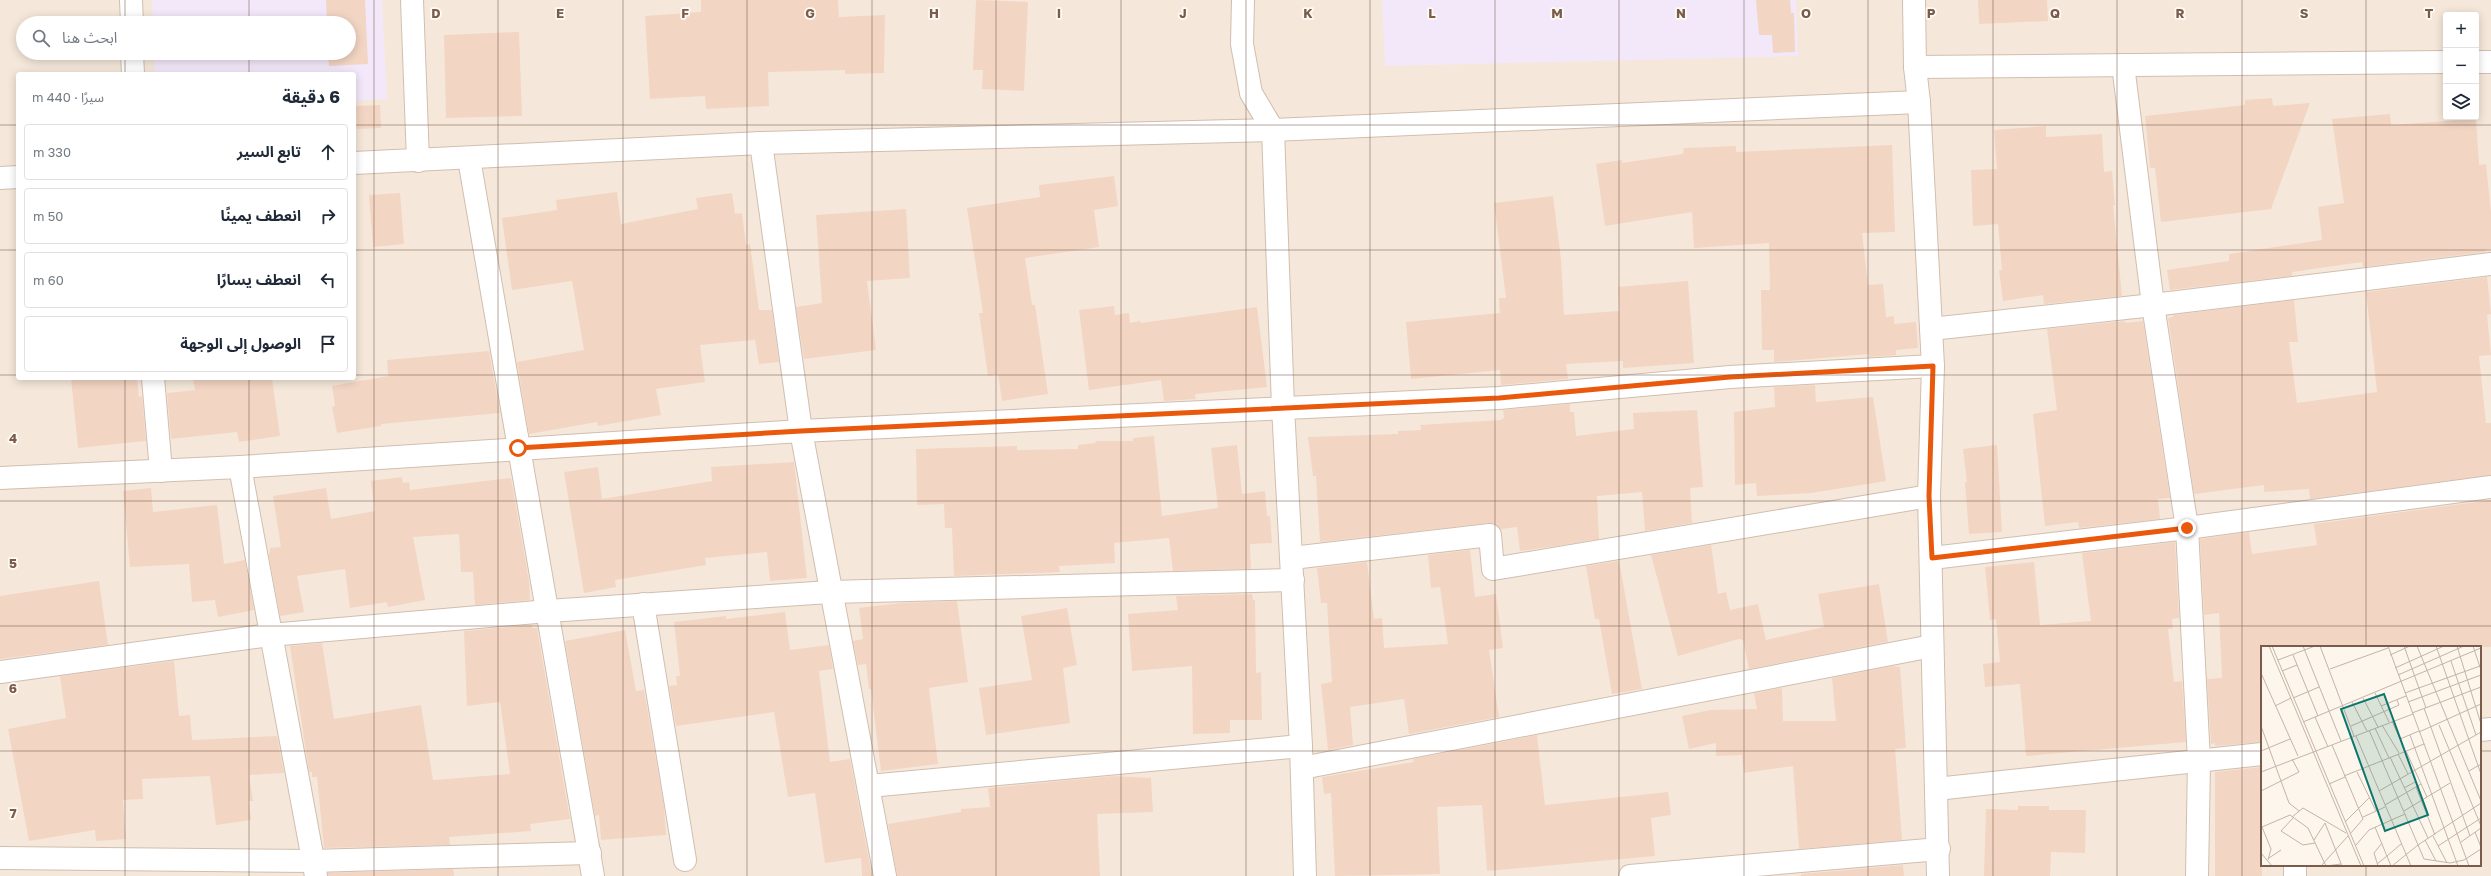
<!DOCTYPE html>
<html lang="ar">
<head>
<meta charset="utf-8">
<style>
	body { margin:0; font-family:"Golos Text","Noto Sans Arabic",sans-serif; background:#f2f2f3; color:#1f2937; direction:rtl }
	.controls { position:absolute; right:12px; top:12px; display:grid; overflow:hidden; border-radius:4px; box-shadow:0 2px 10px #0003 }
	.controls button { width:36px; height:36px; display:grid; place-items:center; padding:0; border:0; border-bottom:1px solid #e0e1e3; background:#fff; color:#1f2937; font:20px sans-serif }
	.stop { position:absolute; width:12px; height:12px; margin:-9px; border:3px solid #ea580c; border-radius:50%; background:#fff }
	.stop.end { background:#ea580c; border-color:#fff; box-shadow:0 1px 4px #0008 }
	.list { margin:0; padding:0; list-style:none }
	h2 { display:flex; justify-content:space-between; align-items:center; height:52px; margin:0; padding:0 16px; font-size:17px }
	h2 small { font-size:13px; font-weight:400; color:#747a83 }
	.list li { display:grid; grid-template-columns:26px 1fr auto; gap:12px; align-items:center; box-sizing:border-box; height:56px; margin:0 8px 8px; padding:0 8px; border:1px solid #e0e1e3; border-radius:4px }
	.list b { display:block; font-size:15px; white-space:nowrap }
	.list em { font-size:13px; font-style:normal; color:#747a83 }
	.icon { flex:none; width:22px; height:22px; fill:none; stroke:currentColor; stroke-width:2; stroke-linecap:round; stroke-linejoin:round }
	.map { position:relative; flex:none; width:2491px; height:876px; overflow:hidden; direction:ltr }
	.search { position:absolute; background:#fff; box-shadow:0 2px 10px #0003; left:16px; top:16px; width:340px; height:44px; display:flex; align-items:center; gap:10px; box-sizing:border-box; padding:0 14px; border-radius:22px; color:#747a83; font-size:15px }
	.panel { position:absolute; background:#fff; box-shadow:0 2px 10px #0003; left:16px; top:72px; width:340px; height:308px; border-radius:4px; direction:rtl }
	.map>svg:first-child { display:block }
	.residential { fill:#f5e8da; fill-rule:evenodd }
	.education { fill:#f3e8fa }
	.building { fill:#f3d5c3 }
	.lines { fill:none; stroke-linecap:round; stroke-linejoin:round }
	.street-casing { stroke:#d1beb0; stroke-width:24 }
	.street { stroke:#fff; stroke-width:22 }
	.route { stroke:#ea580c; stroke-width:5 }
	.grid { fill:none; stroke:#7a5c4d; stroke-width:1; stroke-opacity:0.55 }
	.inset-road { fill:none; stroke:#c5b3a7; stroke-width:1 }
	.view { fill:#0f766e; fill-opacity:0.15; stroke:#0f766e; stroke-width:2 }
	.inset-edge { fill:none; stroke:#7a5c4d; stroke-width:2 }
	.grid-label { font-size:13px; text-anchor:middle; font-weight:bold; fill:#7a5c4d; stroke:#fffaf3; stroke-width:3.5; stroke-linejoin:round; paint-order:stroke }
</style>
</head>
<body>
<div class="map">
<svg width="2491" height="876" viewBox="0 0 2491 876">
	<rect width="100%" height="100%" fill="#fdf6ec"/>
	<path class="residential" d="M 0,0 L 2491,0 L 2491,876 L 0,876 ZM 2446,15 L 2476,15 L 2476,117 L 2446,117 ZM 23,23 L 349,23 L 349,53 L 23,53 ZM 18,74 L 354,74 L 354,378 L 18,378 ZM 2262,647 L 2480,647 L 2480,865 L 2262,865 Z"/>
	<g class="education">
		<path d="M 152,0 L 382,0 L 387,99 L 354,101 L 354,74 L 155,74 L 154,53 L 349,53 L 349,23 L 153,23 Z"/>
		<path d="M 1382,0 L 1796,0 L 1798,56 L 1385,66 Z"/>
	</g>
	<g class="building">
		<path d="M 326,0 L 365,0 L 368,64 L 329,66 L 328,53 L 349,53 L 349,23 L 327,23 Z"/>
		<path d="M 701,0 L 838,0 L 839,17 L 885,15 L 884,73 L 845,74 L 845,70 L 768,72 L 769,106 L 706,109 L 705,96 L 650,99 L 645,16 L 701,12 Z"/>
		<path d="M 976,0 L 1028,2 L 1024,91 L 982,89 L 983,70 L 973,70 Z"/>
		<path d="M 1756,0 L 1790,0 L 1791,13 L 1794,13 L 1795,52 L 1773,53 L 1772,35 L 1759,35 Z"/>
		<path d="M 1978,0 L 2047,0 L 2048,21 L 1979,24 Z"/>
		<path d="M 519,32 L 522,116 L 446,118 L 444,35 Z"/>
		<path d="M 2272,98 L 2273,106 L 2310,103 L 2271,209 L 2161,222 L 2155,168 L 2150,168 L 2145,116 L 2245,105 L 2245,100 Z"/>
		<path d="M 380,105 L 381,128 L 357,129 L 356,106 Z"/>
		<path d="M 2390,114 L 2391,125 L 2476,119 L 2479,165 L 2486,164 L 2491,212 L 2491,249 L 2485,250 L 2485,252 L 2363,267 L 2362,262 L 2292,272 L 2292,276 L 2170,290 L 2167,270 L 2229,261 L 2229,254 L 2322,240 L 2318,207 L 2344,203 L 2332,119 Z"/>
		<path d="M 2046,126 L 2046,137 L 2102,134 L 2104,172 L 2112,171 L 2115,205 L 2113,205 L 2122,296 L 2044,304 L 2043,295 L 2003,301 L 1999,270 L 2002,270 L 1998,224 L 1973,226 L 1971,170 L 1997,169 L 1994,130 Z"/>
		<path d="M 1892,145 L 1895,232 L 1862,233 L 1868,285 L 1883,284 L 1886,317 L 1894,316 L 1894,324 L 1916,322 L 1918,348 L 1896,350 L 1896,355 L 1869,357 L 1869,354 L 1774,362 L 1774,350 L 1762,350 L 1761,290 L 1770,290 L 1769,243 L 1694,248 L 1692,212 L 1605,226 L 1596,164 L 1622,160 L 1622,163 L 1683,154 L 1684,148 L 1736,146 L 1736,152 Z"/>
		<path d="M 1114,176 L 1118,206 L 1094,210 L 1099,247 L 1025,258 L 1032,305 L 1035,305 L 1048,394 L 1002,401 L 998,374 L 988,376 L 979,313 L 983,313 L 967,208 L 1040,197 L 1039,185 Z"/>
		<path d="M 617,192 L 621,224 L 698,209 L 696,198 L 732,193 L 735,214 L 742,213 L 746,245 L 750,244 L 759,310 L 772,310 L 779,362 L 759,364 L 755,340 L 700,345 L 705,382 L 656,389 L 661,415 L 598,426 L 597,422 L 529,434 L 517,362 L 584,350 L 572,281 L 512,290 L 502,218 L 557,210 L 556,200 Z"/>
		<path d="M 400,193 L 404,244 L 373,247 L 369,195 Z"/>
		<path d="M 1553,196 L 1561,259 L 1564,315 L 1619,311 L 1618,287 L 1688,281 L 1694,363 L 1623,368 L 1623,361 L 1566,364 L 1568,379 L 1501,385 L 1500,370 L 1411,379 L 1406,322 L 1500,313 L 1499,298 L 1506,298 L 1494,203 Z"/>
		<path d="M 906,209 L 910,278 L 867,281 L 876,350 L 804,359 L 796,307 L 822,303 L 816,215 Z"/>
		<path d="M 2487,277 L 2491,314 L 2487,315 L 2491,355 L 2479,356 L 2486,423 L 2491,423 L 2491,475 L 2310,499 L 2309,489 L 2264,492 L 2264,485 L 2194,494 L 2168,318 L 2173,317 L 2173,315 L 2294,300 L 2298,342 L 2289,342 L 2297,403 L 2377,392 L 2366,292 Z"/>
		<path d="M 1114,306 L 1115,315 L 1129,313 L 1130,323 L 1140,321 L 1141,323 L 1257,307 L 1267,387 L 1195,394 L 1196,399 L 1164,401 L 1161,380 L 1089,390 L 1079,310 Z"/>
		<path d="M 2125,321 L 2125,323 L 2143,321 L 2170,498 L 2158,499 L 2160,519 L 2079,528 L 2078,522 L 2045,526 L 2033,414 L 2057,410 L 2047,329 Z"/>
		<path d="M 489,351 L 500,413 L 381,424 L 381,426 L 337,433 L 332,407 L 335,406 L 332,386 L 388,376 L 387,360 Z"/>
		<path d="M 71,378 L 137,378 L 139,397 L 142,396 L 146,441 L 78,448 Z"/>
		<path d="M 193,378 L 272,378 L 280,436 L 239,442 L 237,432 L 171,439 L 167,393 L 195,390 Z"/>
		<path d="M 1815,385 L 1816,402 L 1873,397 L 1886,481 L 1811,493 L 1757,496 L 1756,483 L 1735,485 L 1734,412 L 1775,407 L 1774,387 Z"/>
		<path d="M 1570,404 L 1570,412 L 1574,412 L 1576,436 L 1634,429 L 1633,413 L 1697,410 L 1703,487 L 1690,488 L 1692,523 L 1645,531 L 1642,492 L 1597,496 L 1599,539 L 1563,545 L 1520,551 L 1517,527 L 1501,529 L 1495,524 L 1489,523 L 1320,542 L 1316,476 L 1313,476 L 1308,437 L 1398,434 L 1398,431 L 1421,430 L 1420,425 L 1501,420 L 1504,418 L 1503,410 Z"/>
		<path d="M 1154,436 L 1162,516 L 1218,508 L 1211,448 L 1237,445 L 1242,494 L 1265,491 L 1267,516 L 1270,516 L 1272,543 L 1250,544 L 1251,569 L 1173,571 L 1169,538 L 1114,543 L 1115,563 L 1059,566 L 1060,572 L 954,576 L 952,528 L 945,528 L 944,504 L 917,505 L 916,449 L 1017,446 L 1017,450 L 1078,449 L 1078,445 L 1096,443 L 1095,441 L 1133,441 L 1133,438 Z"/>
		<path d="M 1997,445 L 2002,532 L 1969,534 L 1965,482 L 1967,482 L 1963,449 Z"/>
		<path d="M 794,462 L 807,578 L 770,581 L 767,552 L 705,558 L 706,565 L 615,580 L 616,587 L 584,593 L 564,472 L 598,467 L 602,499 L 712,481 L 711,467 Z"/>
		<path d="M 402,477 L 403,483 L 409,482 L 410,490 L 511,478 L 529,581 L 530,600 L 475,605 L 473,572 L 461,572 L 459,534 L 413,537 L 425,600 L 388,607 L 387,602 L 350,608 L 345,569 L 297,576 L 304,612 L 280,616 L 269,556 L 270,548 L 281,547 L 273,496 L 326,488 L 331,519 L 375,511 L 371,481 Z"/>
		<path d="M 151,488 L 153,512 L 217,505 L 224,564 L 245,560 L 254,610 L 218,617 L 215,600 L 192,602 L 189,564 L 130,567 L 123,491 Z"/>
		<path d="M 2491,500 L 2491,647 L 2262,647 L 2262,742 L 2215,746 L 2215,743 L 2211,744 L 2207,679 L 2222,678 L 2219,613 L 2204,615 L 2200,539 L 2249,532 L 2252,554 L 2317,545 L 2314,524 Z"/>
		<path d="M 2175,542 L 2179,618 L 2172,619 L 2173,628 L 2168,629 L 2174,682 L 2182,681 L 2186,742 L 2026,756 L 2020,684 L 1985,687 L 1983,664 L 2000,662 L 1996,619 L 1990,620 L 1985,567 L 2034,562 L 2040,625 L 2091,621 L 2082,553 Z"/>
		<path d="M 1711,545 L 1718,594 L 1726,592 L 1730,610 L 1758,604 L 1766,640 L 1824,627 L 1818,594 L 1879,584 L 1888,642 L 1749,669 L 1743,640 L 1739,639 L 1678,656 L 1651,555 Z"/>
		<path d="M 1470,550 L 1475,597 L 1496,594 L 1503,648 L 1489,650 L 1499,717 L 1409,734 L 1404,699 L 1350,707 L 1353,745 L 1328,750 L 1321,684 L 1332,682 L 1327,603 L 1321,603 L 1317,568 L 1367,562 L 1374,619 L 1382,618 L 1384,648 L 1448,644 L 1440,587 L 1431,588 L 1428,555 Z"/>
		<path d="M 1619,561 L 1642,689 L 1612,694 L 1599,619 L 1595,619 L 1586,566 Z"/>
		<path d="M 99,581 L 108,645 L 0,659 L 0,596 Z"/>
		<path d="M 1252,594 L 1253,600 L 1255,600 L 1256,673 L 1261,672 L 1262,720 L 1230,720 L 1230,733 L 1193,734 L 1192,666 L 1132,671 L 1128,614 L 1178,610 L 1176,596 Z"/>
		<path d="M 957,601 L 968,682 L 929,688 L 938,764 L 881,771 L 871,689 L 869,689 L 866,664 L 858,665 L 853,641 L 863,639 L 859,608 L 901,603 Z"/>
		<path d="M 1067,608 L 1077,665 L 1063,668 L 1070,723 L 986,735 L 979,688 L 1032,680 L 1021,616 Z"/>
		<path d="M 785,612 L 790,650 L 829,645 L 833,669 L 819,671 L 830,762 L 850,759 L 872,876 L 862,876 L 861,858 L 825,863 L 815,793 L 788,797 L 774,712 L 676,726 L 669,686 L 677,685 L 676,676 L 680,676 L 674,622 L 726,616 L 726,619 Z"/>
		<path d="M 532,625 L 532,628 L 537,628 L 570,819 L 530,824 L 531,831 L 449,837 L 450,845 L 324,848 L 317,777 L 312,777 L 312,772 L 309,772 L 290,646 L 322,643 L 334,719 L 421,705 L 433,780 L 510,774 L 500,702 L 467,706 L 464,631 Z"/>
		<path d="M 625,630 L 636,691 L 644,690 L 664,807 L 666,835 L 601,840 L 599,815 L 595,816 L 565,641 Z"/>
		<path d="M 174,661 L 179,716 L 190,715 L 192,740 L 277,736 L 284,773 L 249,775 L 253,801 L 249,801 L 251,820 L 216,825 L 210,776 L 142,779 L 143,799 L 123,800 L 126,839 L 96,841 L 95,830 L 29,841 L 8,729 L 66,718 L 60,676 Z"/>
		<path d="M 1892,666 L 1900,667 L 1906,748 L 1895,749 L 1902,840 L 1799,849 L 1793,766 L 1744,773 L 1742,755 L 1716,756 L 1716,743 L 1689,749 L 1682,716 L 1710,710 L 1757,709 L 1754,693 L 1782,688 L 1783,721 L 1836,721 L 1832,678 Z"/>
		<path d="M 1537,735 L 1545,805 L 1668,792 L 1671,815 L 1651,818 L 1655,856 L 1487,871 L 1482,805 L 1437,807 L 1440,874 L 1335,876 L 1331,793 L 1324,794 L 1322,777 L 1414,762 L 1413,759 Z"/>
		<path d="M 2262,767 L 2262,876 L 2215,876 L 2215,772 Z"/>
		<path d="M 1114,776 L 1151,778 L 1153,812 L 1097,814 L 1100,876 L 897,876 L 888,824 L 961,812 L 961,809 L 990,807 L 988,788 Z"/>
		<path d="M 2018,806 L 2049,806 L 2049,810 L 2086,810 L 2085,853 L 2051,852 L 2050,876 L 1984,876 L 1986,809 L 2018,810 Z"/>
		<path d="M 1903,865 L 1904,876 L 1801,876 L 1801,874 Z"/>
		<path d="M 453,869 L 454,876 L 328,876 L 328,873 Z"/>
	</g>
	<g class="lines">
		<defs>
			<g id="street">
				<path d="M 131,0 L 132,23"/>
				<path d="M 412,0 L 418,161"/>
				<path d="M 1243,0 L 1242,44 L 1251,93 L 1273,130 L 1283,407 L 1301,746 L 1305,876"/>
				<path d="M 1914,0 L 1915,67 L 1919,102 L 1933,366 L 1929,496 L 1938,876"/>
				<path d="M 132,53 L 133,74"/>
				<path d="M 2476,62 L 2491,62"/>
				<path d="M 2123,65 L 2153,305 L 2187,528 L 2199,761 L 2197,876"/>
				<path d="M 1915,67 L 2446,62"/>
				<path d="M 761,143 L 801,431 L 885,876"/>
				<path d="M 469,159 L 593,876"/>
				<path d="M 354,163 L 761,143 L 1273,130 L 1919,102"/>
				<path d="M 0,178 L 18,177"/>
				<path d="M 1931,329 L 2153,305 L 2491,264"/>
				<path d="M 153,378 L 161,471"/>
				<path d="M 240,467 L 316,876"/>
				<path d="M 0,478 L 240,467 L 801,431 L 1499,398 L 1730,377 L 1933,366"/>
				<path d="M 1292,558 L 1490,535 L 1493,569 L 1929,496"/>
				<path d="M 1932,558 L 2187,528 L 2491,487"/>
				<path d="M 643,604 L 685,860"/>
				<path d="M 0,672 L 270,635 L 548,611 L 830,592 L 1293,580"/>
				<path d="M 2480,730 L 2491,729"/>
				<path d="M 1302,768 L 1932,646"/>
				<path d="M 869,786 L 1301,746"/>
				<path d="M 1936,789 L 2262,754"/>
				<path d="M 0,858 L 313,861 L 590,853"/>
				<path d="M 2295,865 L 2295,876"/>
				<path d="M 1630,876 L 1939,849"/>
			</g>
		</defs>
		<use href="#street" class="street-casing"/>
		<use href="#street" class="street"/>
	</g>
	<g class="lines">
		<path class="route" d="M 518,448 L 801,431 L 1499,398 L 1730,377 L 1933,366 L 1929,496 L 1932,558 L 2187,528"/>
	</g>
	<path class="grid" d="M 125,0 L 125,23M 249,0 L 249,23M 374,0 L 374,876M 498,0 L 498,876M 623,0 L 623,876M 747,0 L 747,876M 872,0 L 872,876M 996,0 L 996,876M 1121,0 L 1121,876M 1246,0 L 1246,876M 1370,0 L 1370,876M 1495,0 L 1495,876M 1619,0 L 1619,876M 1744,0 L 1744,876M 1868,0 L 1868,876M 1993,0 L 1993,876M 2117,0 L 2117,876M 2242,0 L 2242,876M 2366,0 L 2366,647M 125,53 L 125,74M 249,53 L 249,74M 0,125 L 18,125M 354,125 L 2491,125M 0,250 L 18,250M 354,250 L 2491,250M 0,375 L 18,375M 354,375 L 2491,375M 125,378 L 125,876M 249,378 L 249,876M 0,501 L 2491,501M 0,626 L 2491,626M 0,751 L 2262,751M 2480,751 L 2491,751M 2366,865 L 2366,876"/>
	<g transform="translate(2261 646)">
		<rect width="220" height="220" fill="#fdf6ec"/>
		<path class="inset-road" d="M 8,0 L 100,220M 11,0 L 103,220M 42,0 L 80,95M 59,0 L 93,90M 127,0 L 208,220M 143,0 L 165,62M 156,0 L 220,155M 175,0 L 220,128M 196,0 L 220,78M 212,0 L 220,24M 32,9 L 57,70M 129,9 L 149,0M 17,14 L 54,0M 190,15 L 215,89M 134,22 L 183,0M 69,23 L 127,2M 21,25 L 36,19M 0,27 L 37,110M 137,29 L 203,0M 114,47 L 128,76M 144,47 L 219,20M 32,52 L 58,41M 102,52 L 117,81M 91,56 L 106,85M 147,56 L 220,29M 14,60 L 30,52M 120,60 L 145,50M 163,62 L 209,190M 151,67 L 220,41M 54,71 L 67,101M 131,75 L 139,93 L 158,85M 42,76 L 220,2M 121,79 L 138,107M 178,79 L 220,180M 0,80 L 28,157 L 38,165M 90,80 L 138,59 L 136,54M 114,82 L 128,112M 108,84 L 163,213 L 189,217 L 203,214 L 220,203M 158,86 L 220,58M 149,89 L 197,220M 95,90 L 150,220M 71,99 L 102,173 L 89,188M 0,105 L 29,93M 145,105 L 166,151M 137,108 L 147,128M 129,111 L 167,192M 208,125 L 220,118M 0,126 L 152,68M 96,126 L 115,165M 83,130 L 163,98M 68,138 L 84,131M 155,141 L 174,189M 143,142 L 154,136M 0,145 L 38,126 L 31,113M 118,145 L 220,86M 124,159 L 160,138M 143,165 L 189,137M 31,171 L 42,162 L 85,187M 102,171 L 124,161M 32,172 L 20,185 L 42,199 L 54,197M 84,176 L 108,152M 64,177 L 81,220M 114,181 L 130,220M 214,186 L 220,201M 172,190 L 186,217M 53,194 L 64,177M 164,194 L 175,215M 200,196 L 220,182M 95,199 L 108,184 L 144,168M 157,199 L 220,157M 177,200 L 220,172M 0,207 L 11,220M 126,210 L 140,198M 8,212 L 20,204M 7,214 L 10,203 L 1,181 L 29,169 L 47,182 L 65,220M 116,218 L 126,210M 60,220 L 87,190M 65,220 L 80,218M 117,220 L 113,207 L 121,197M 131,220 L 157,199"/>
		<path class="view" d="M 123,48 L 167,169 L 124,185 L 80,63 Z"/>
		<rect width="220" height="220" class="inset-edge"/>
	</g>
	<g class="grid-label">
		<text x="436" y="18">D</text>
		<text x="560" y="18">E</text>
		<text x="685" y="18">F</text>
		<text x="810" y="18">G</text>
		<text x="934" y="18">H</text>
		<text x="1059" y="18">I</text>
		<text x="1183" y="18">J</text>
		<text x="1308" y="18">K</text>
		<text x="1432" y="18">L</text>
		<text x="1557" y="18">M</text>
		<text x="1681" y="18">N</text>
		<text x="1806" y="18">O</text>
		<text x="1931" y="18">P</text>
		<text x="2055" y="18">Q</text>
		<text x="2180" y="18">R</text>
		<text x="2304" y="18">S</text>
		<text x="2429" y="18">T</text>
		<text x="13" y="443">4</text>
		<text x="13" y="568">5</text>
		<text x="13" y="693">6</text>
		<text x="13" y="818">7</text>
	</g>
</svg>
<div class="controls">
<button>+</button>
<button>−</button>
<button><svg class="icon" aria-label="layers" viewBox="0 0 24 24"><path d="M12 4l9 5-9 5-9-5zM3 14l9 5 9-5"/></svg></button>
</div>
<div class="stop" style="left:518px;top:448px"></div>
<div class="stop end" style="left:2187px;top:528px"></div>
<div class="search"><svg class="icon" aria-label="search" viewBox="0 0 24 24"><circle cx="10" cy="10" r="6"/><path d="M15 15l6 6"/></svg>ابحث هنا</div>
<section class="panel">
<h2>6 دقيقة<small>سيرًا · 440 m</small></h2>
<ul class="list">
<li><svg class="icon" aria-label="ahead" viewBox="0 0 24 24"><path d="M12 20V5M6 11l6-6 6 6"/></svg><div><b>تابع السير</b></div><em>330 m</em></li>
<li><svg class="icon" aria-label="right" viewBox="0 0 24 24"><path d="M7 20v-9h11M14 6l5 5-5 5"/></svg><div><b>انعطف يمينًا</b></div><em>50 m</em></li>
<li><svg class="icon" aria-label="left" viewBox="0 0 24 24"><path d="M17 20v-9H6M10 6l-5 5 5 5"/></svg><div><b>انعطف يسارًا</b></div><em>60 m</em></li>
<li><svg class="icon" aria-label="arrive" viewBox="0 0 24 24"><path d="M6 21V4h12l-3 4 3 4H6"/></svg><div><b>الوصول إلى الوجهة</b></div></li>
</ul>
</section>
</div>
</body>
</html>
